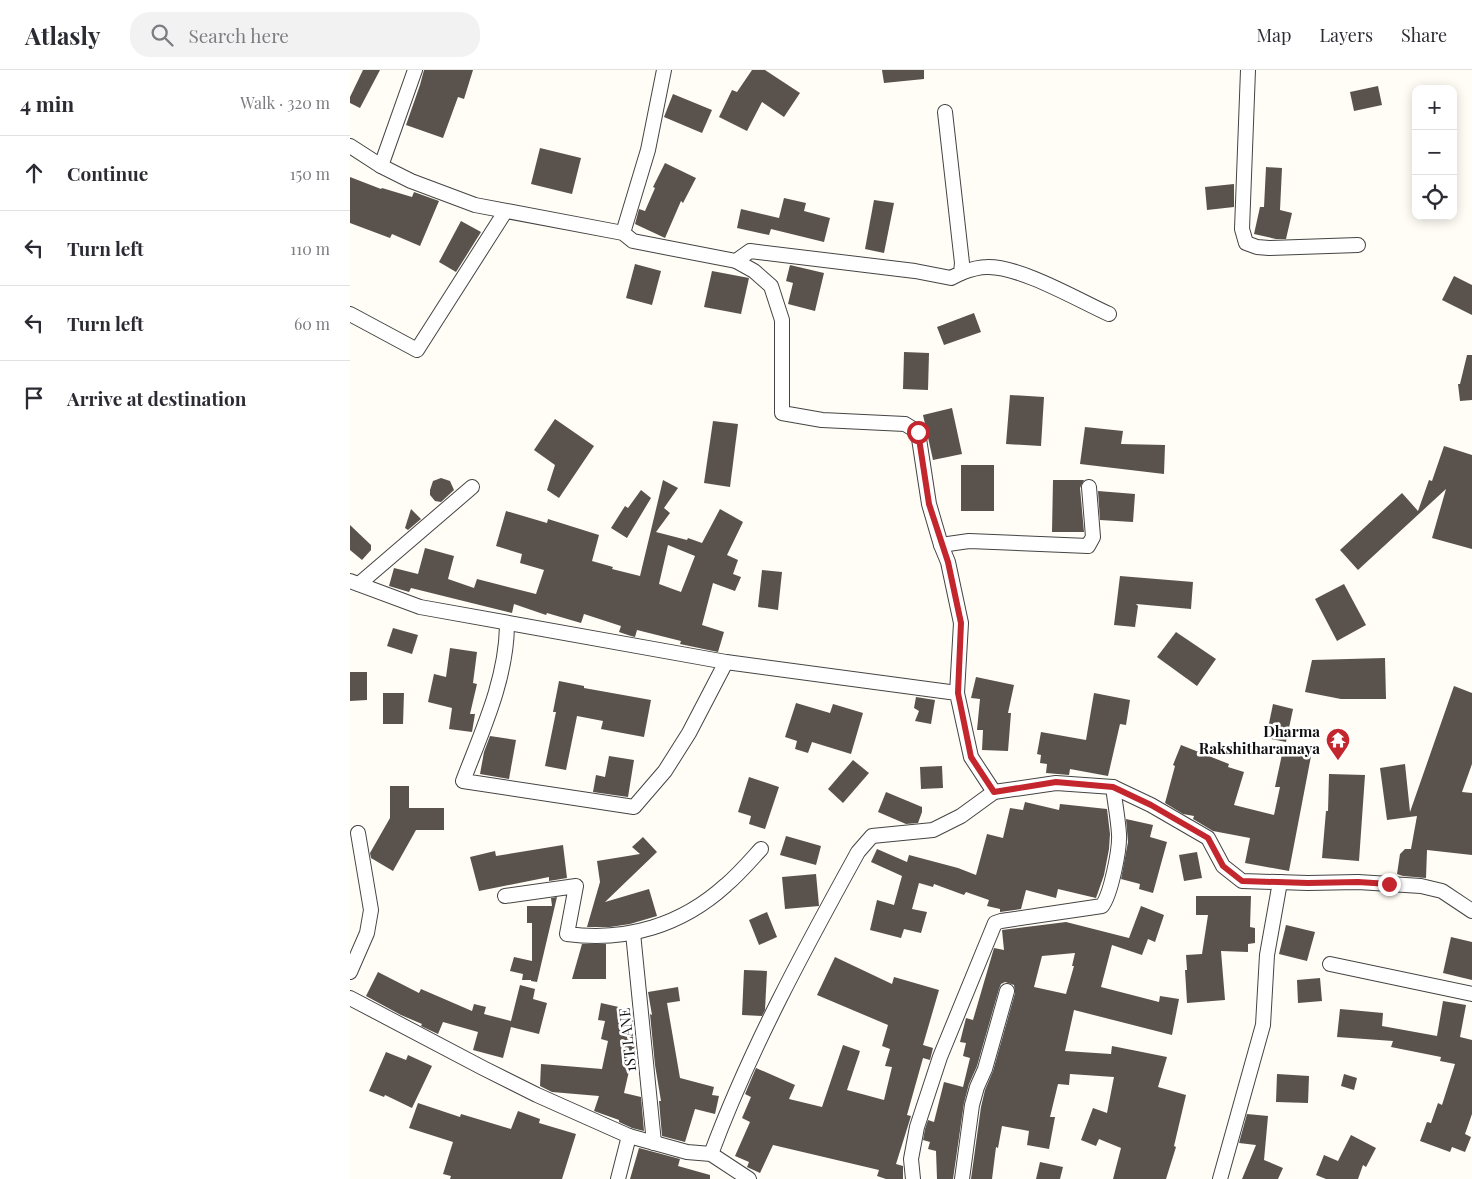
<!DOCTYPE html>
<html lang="en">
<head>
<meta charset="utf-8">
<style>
	body { margin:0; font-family:"Playfair Display",serif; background:#f2f2f3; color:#2b2b33 }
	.controls { position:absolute; right:15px; top:15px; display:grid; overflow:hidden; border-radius:10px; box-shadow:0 2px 12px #0003 }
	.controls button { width:45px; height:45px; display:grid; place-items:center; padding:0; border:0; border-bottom:1px solid #e1e1e2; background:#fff; color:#2b2b33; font:25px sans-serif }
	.stop { position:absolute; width:15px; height:15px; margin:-11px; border:4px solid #c4262e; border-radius:50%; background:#fff }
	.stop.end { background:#c4262e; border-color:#fff; box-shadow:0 1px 5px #0008 }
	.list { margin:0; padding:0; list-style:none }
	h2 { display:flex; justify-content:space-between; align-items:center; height:65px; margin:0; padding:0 20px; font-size:21px }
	h2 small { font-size:16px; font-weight:400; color:#7c7c81 }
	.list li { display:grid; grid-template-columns:32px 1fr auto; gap:15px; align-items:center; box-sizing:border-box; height:75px; padding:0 20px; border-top:1px solid #e1e1e2 }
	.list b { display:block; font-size:19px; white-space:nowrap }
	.list em { font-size:16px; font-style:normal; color:#7c7c81 }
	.icon { flex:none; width:28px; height:28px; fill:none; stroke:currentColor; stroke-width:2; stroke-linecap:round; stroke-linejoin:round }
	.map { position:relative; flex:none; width:1122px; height:1109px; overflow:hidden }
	header { display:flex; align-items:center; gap:30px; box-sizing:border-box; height:70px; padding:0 25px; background:#fff; border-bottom:1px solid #e1e1e2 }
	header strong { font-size:24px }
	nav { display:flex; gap:28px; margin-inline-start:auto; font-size:18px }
	.search { width:350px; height:45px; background:#f2f2f3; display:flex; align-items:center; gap:12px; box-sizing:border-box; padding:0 18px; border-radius:20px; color:#7c7c81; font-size:19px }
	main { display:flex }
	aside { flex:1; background:#fff }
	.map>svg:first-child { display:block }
	.building { fill:#5a524d; fill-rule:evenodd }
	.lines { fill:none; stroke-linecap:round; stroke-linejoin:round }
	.street-casing { stroke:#444; stroke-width:16 }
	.street { stroke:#fff; stroke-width:14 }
	.route { stroke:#c4262e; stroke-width:6 }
	.labels { text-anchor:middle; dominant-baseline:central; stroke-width:5; stroke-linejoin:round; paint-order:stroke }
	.poi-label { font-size:15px; font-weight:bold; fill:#111; stroke:#fff; text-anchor:end }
	.street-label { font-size:15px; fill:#111; stroke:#fff }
</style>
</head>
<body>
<header>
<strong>Atlasly</strong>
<div class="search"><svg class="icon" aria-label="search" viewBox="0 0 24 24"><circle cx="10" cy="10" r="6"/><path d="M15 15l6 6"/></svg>Search here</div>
<nav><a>Map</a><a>Layers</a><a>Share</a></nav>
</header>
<main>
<aside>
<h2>4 min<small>Walk · 320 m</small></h2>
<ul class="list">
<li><svg class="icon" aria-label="ahead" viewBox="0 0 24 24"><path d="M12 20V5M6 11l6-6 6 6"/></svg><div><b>Continue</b></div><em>150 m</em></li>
<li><svg class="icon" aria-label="left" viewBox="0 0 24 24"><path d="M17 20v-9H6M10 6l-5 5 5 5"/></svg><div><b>Turn left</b></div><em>110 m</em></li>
<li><svg class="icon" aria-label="left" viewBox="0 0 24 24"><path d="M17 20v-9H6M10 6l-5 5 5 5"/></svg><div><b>Turn left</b></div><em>60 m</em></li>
<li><svg class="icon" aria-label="arrive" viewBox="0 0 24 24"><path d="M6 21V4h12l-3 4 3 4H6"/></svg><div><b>Arrive at destination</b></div></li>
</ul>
</aside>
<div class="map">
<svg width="1122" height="1109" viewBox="0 0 1122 1109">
	<rect width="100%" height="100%" fill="#fffdf5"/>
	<g class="building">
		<path d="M 13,0 L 30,0 L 10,38 L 0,33 L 0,27 Z"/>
		<path d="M 74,0 L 123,0 L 114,29 L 108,27 L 93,68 L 56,55 L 70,15 Z"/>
		<path d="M 402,0 L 415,0 L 450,23 L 434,47 L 412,32 L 397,61 L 369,47 L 382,20 L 387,22 Z"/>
		<path d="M 532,0 L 574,0 L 574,9 L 534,13 Z"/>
		<path d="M 1028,16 L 1032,35 L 1004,41 L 1000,22 Z"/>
		<path d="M 323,24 L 362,40 L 352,63 L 314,47 Z"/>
		<path d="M 190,78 L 231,88 L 222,124 L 181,114 Z"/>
		<path d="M 315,93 L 346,108 L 333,133 L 331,131 L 315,168 L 285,154 L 289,139 L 295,141 L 305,118 L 303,117 Z"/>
		<path d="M 916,97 L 932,98 L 930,140 L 942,143 L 936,169 L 926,169 L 904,164 L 910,137 L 914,137 Z"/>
		<path d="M 0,107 L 31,119 L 32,118 L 62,127 L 64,122 L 89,131 L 70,176 L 42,164 L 40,168 L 0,153 Z"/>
		<path d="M 884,114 L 884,137 L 857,140 L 855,117 Z"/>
		<path d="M 434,128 L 456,133 L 454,141 L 480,148 L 474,172 L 421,159 L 419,165 L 387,158 L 391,139 L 429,148 Z"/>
		<path d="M 524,130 L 544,133 L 534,183 L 515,179 Z"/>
		<path d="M 111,151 L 131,162 L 106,202 L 89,192 Z"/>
		<path d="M 285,194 L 311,201 L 302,235 L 276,228 Z"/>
		<path d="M 440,195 L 474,203 L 465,241 L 438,234 L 443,213 L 436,211 Z"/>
		<path d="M 362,201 L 399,208 L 391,244 L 354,237 Z"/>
		<path d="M 1104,206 L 1122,215 L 1122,245 L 1092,230 Z"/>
		<path d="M 624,243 L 631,262 L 594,275 L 587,257 Z"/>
		<path d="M 554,282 L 579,283 L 578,320 L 553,319 Z"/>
		<path d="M 1117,285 L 1122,285 L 1122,330 L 1110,331 L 1108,314 L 1110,314 Z"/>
		<path d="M 660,325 L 694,327 L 691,376 L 656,374 Z"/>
		<path d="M 602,338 L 612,384 L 583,390 L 573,345 Z"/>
		<path d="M 205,349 L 244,376 L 209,428 L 197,420 L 205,395 L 184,380 Z"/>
		<path d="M 363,351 L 388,354 L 380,417 L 354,413 Z"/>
		<path d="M 735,357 L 773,361 L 771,374 L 815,375 L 814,404 L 730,394 Z"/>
		<path d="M 1094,376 L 1122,385 L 1122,479 L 1082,468 L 1096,419 L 1008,500 L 990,480 L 1052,423 L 1068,441 L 1079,410 L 1082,411 Z"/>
		<rect x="611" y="395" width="33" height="46"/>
		<path d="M 91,408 L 100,411 L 104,420 L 91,432 L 85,431 L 80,425 L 80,420 L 83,411 Z"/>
		<path d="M 313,410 L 328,418 L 314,438 L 320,443 L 306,462 L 337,470 L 338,468 L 352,473 L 370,439 L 393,452 L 377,485 L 388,490 L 383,504 L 391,507 L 385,521 L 363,513 L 352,555 L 374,562 L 368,582 L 330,574 L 331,571 L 287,560 L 285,567 L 281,566 L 269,562 L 271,556 L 234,544 L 231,553 L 197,543 L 196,545 L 164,534 L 162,543 L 61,518 L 59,522 L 39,516 L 44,498 L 68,504 L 75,478 L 104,486 L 98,509 L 124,518 L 127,509 L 186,524 L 194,500 L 170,493 L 172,484 L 146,476 L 156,441 L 197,453 L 198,449 L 249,465 L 242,491 L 263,497 L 262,499 L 290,506 ZM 318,475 L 345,486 L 331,522 L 309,514 Z"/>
		<path d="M 703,410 L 734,410 L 730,418 L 734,462 L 702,462 Z"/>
		<path d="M 291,420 L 301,428 L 277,468 L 261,458 L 275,436 L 278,438 Z"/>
		<path d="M 748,421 L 785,424 L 783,452 L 750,450 Z"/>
		<path d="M 61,439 L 71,449 L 58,460 L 55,458 Z"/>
		<path d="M 0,455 L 21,475 L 21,480 L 12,490 L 0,480 Z"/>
		<path d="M 412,500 L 432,502 L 428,540 L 408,537 Z"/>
		<path d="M 770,506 L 843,512 L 841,539 L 786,534 L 788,536 L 785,557 L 764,555 Z"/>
		<path d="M 994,514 L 1016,555 L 987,571 L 965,529 Z"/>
		<path d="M 43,558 L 68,565 L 62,584 L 37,576 Z"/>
		<path d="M 826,562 L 866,589 L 847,616 L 807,587 Z"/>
		<path d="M 100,578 L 127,582 L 123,613 L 127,614 L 120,644 L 125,644 L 122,662 L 99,659 L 102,638 L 78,632 L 84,604 L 96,607 Z"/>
		<path d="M 1035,588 L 1036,629 L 991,629 L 955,622 L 962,590 Z"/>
		<path d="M 0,602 L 17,602 L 17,630 L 0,631 Z"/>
		<path d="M 626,607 L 664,615 L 658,643 L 661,643 L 658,681 L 632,680 L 633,660 L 627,660 L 630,629 L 621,628 Z"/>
		<path d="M 209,611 L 234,616 L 234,618 L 301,630 L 294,667 L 251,659 L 253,651 L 227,646 L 216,700 L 195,696 L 206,642 L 203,642 Z"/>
		<path d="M 1104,616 L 1122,623 L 1122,694 L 1112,722 L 1122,723 L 1122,785 L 1077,780 L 1076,808 L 1053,806 L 1047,804 L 1050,784 L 1055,779 L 1061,779 L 1067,746 L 1037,750 L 1030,698 L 1055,694 L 1060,742 Z"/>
		<path d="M 33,623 L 54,623 L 53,654 L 33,654 Z"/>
		<path d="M 744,623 L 780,630 L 776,655 L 770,654 L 758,706 L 720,699 L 719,705 L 696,703 L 697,694 L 690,693 L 691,685 L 687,684 L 691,662 L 736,670 Z"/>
		<path d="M 566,627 L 585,630 L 581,654 L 565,651 L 569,641 L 564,638 Z"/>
		<path d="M 446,633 L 480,643 L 483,634 L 513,643 L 501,684 L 462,672 L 458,683 L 445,679 L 447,671 L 435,667 Z"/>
		<path d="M 923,634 L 943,639 L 936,672 L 916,668 Z"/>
		<path d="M 140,666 L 166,670 L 159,709 L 130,704 L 134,682 Z"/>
		<path d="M 831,675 L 879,694 L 878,697 L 894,702 L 884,735 L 924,745 L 930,717 L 925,717 L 934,675 L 962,681 L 939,801 L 895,793 L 900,768 L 863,761 L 843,749 L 844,746 L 833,744 L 815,733 L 825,696 L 823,695 Z"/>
		<path d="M 259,686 L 284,690 L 278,727 L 243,722 L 246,705 L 255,707 Z"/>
		<path d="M 503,690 L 519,703 L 493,733 L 478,719 Z"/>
		<path d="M 592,696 L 593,718 L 571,719 L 570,697 Z"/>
		<path d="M 979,704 L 1015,705 L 1009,791 L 972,788 L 976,741 L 978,741 Z"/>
		<path d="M 399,707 L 429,717 L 415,759 L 399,754 L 401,746 L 388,742 Z"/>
		<path d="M 40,716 L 59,716 L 59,738 L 94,738 L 94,760 L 66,760 L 43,801 L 21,788 L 20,783 L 40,748 Z"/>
		<path d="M 536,722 L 572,737 L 572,742 L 568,753 L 556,754 L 528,742 Z"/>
		<path d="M 675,732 L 709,740 L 710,734 L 757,739 L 760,764 L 759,779 L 754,805 L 746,828 L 708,819 L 706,828 L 676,820 L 671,839 L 650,842 L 650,839 L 637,836 L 639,830 L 616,822 L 614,825 L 584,814 L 583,817 L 569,813 L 562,839 L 577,842 L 571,863 L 554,859 L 551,868 L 520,860 L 527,830 L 544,835 L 552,806 L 521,792 L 527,779 L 557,792 L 559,785 L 608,798 L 626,805 L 637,764 L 653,768 L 660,738 L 673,740 Z"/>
		<path d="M 776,749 L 803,755 L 800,767 L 817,772 L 803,823 L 789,819 L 790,814 L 771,809 L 778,772 Z"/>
		<path d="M 436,766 L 471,776 L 466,795 L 430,785 Z"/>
		<path d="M 293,767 L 307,782 L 255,832 L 299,819 L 307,846 L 280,854 L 260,857 L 237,857 L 250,812 L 247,791 L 290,784 L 282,777 Z"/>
		<path d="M 213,775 L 217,808 L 199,811 L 199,807 L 129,821 L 120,787 L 145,781 L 146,786 Z"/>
		<path d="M 847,782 L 852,808 L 834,811 L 829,785 Z"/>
		<path d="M 466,804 L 469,836 L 435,839 L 432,807 Z"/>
		<path d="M 846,826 L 901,826 L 900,857 L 905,858 L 905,873 L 898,874 L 898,882 L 871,881 L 875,930 L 837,933 L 835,900 L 837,900 L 836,885 L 852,884 L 858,845 L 846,845 Z"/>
		<path d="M 207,827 L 187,912 L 181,911 L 181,910 L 172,910 L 173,904 L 160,901 L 164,887 L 182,891 L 182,853 L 177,853 L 177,836 L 202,836 L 201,828 Z"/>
		<path d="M 791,836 L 814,845 L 805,872 L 798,869 L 792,885 L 762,875 L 751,917 L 809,932 L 810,926 L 829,929 L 822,965 L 724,940 L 715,981 L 761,984 L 762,976 L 817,987 L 808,1017 L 836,1025 L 824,1076 L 826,1077 L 816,1109 L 763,1109 L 771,1078 L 749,1069 L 746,1076 L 731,1070 L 743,1038 L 757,1043 L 764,1007 L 720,1004 L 719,1015 L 708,1014 L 700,1047 L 705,1047 L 699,1079 L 677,1075 L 679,1061 L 652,1056 L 648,1078 L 646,1077 L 642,1109 L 621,1109 L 631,1037 L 635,1020 L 643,1001 L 665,923 L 664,915 L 655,912 L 651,914 L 649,919 L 627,996 L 619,1014 L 614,1033 L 603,1109 L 587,1109 L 586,1081 L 578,1079 L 580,1072 L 573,1070 L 575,1059 L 578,1050 L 584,1052 L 594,1012 L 613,1017 L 620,988 L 613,986 L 616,973 L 610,972 L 616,948 L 623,950 L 644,878 L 654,880 L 652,860 L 716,852 L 779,868 ZM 725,883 L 722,896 L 724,896 L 716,924 L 684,917 L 692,886 Z"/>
		<path d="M 417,842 L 427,867 L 409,875 L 399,850 Z"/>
		<path d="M 936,855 L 965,862 L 957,891 L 929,884 Z"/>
		<path d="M 1101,867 L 1122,872 L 1122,910 L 1093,903 Z"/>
		<path d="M 232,874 L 256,874 L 256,909 L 222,909 Z"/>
		<path d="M 485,887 L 542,914 L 544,907 L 589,920 L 573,975 L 583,978 L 580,990 L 573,988 L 557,1045 L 561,1046 L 546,1094 L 553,1096 L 553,1109 L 536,1109 L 527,1106 L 529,1100 L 423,1075 L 410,1103 L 397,1097 L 399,1092 L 385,1086 L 400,1052 L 392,1048 L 401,1027 L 395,1024 L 406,998 L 445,1015 L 439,1029 L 472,1037 L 493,975 L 510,981 L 497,1020 L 534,1030 L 542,997 L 535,996 L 540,979 L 532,976 L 538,955 L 467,925 Z"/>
		<path d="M 394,900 L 417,901 L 415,940 L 412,946 L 392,945 Z"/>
		<path d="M 28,902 L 69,923 L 71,919 L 122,941 L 124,934 L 136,937 L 134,944 L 161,951 L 170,915 L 185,919 L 183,929 L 197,933 L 189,964 L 161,957 L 153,988 L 123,980 L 128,962 L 93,952 L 88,964 L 71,956 L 72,954 L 51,945 L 16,926 Z"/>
		<path d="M 970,908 L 972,931 L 948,933 L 947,910 Z"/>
		<path d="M 328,917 L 330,931 L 317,933 L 330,1008 L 364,1017 L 362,1025 L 369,1026 L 365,1044 L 345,1039 L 335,1072 L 312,1066 L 309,1031 L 311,1031 L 305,995 L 300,944 L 302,945 L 298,922 Z"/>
		<path d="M 1093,931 L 1116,935 L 1110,967 L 1122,970 L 1122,1044 L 1115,1064 L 1121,1067 L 1115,1082 L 1102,1077 L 1100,1082 L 1070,1071 L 1077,1052 L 1081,1053 L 1088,1033 L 1092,1035 L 1105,994 L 1090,991 L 1091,987 L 1041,977 L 1043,971 L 987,967 L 990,939 L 1033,943 L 1032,956 L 1087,966 Z"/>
		<path d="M 251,933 L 282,940 L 285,975 L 274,1023 L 291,1027 L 294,1061 L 282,1058 L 269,1052 L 269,1050 L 244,1041 L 249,1026 L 202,1022 L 190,1016 L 191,994 L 252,999 L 258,971 L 251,969 L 255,951 L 248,950 Z"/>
		<path d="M 36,982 L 56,990 L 58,985 L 82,996 L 62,1038 L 35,1025 L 34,1027 L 19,1021 Z"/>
		<path d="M 927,1004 L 959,1006 L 958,1033 L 926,1032 Z"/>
		<path d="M 994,1004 L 1007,1008 L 1004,1020 L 991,1016 Z"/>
		<path d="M 68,1033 L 110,1047 L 111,1044 L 161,1059 L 168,1041 L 190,1049 L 189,1053 L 226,1064 L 212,1109 L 100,1109 L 101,1106 L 93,1104 L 103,1072 L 59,1058 Z"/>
		<path d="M 897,1044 L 918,1046 L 914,1090 L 933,1098 L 928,1109 L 892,1109 L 906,1075 L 889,1073 Z"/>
		<path d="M 1001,1065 L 1026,1078 L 1016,1097 L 1013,1095 L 1008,1109 L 976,1109 L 966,1105 L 974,1085 L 988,1091 Z"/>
		<path d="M 289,1078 L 330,1089 L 328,1096 L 360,1105 L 360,1109 L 280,1109 Z"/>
		<path d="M 690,1092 L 713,1097 L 710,1109 L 686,1109 Z"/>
	</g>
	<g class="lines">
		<defs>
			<g id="street">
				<path d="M 898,0 L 892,159 L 896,173 L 907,177 L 919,178 L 1008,175"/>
				<path d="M 0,76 L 31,96 L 61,111 L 125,135 L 273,163 L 283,171 L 386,191 L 400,181 L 565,201 L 601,208 L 611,203 L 612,193 L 595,42"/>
				<path d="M 31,96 L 65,0"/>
				<path d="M 273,163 L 298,80 L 314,0"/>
				<path d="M 386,191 L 404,201 L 421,216 L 432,250 L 432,343 L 472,350 L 555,354 L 568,362 L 579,434 L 591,475 L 598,492 L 611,553 L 607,623"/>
				<path d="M 611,203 C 619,200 628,197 637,197 C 670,196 728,230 759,244"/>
				<path d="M 0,244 L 67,280 L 155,142"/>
				<path d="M 591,475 L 619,471 L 738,476 L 743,467 L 739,417"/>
				<path d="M 0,511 L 70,537 L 376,592 L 607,623 L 621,687 L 644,722"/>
				<path d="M 9,514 L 122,417"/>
				<path d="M 157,556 C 156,611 132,661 113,711 L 284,737 L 315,701 L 339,663 L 376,592"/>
				<path d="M 155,826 L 226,816 L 217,864 C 277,872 332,855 376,815 C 389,804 400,791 411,779"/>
				<path d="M 283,863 L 304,1073"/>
				<path d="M 980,894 L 1122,924"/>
				<path d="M 0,902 L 17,863 L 21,840 L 8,763"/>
				<path d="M 0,928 L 133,998 L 187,1025 L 279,1066"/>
				<path d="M 361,1084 C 400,979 454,880 508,782 L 522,766 L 583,760 L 611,746 L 644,722 L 706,713 L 763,717 L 801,735 L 858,768 L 873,796 L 892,811 L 958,813 L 1008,812 L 1071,816 L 1092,821 L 1122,841"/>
				<path d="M 268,1109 L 279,1066 L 337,1082 L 361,1084 L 399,1109"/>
				<path d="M 563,1109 L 561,1089 L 567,1057 L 590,987 L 645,853 L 651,851 L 752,836 C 761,824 770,779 769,764 C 768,748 765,733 763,717"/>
				<path d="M 612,1109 L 622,1035 L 627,1017 L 635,999 L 657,921"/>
				<path d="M 870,1109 L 913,955 L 917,885 L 930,812"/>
			</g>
		</defs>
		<use href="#street" class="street-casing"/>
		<use href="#street" class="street"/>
	</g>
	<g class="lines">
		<path class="route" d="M 568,362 L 579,434 L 598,492 L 611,553 L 608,623 L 621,687 L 644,722 L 706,712 L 763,717 L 801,735 L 858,768 L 873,796 L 892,811 L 958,813 L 1008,812 L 1039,814"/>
	</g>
	<defs>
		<symbol id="temple-pin" viewBox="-11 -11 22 30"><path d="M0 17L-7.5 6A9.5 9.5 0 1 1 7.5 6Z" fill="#c4262e" stroke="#fff"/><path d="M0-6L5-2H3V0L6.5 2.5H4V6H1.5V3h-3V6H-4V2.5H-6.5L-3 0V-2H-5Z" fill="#fff"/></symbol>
	</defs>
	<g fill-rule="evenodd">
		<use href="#temple-pin" x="974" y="656" width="28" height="38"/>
	</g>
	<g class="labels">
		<g class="poi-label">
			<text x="970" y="661">Dharma<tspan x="970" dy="17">Rakshitharamaya</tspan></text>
		</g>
		<g class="street-label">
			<text transform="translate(277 970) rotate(-96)">1ST LANE</text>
		</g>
	</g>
</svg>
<div class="controls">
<button>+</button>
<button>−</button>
<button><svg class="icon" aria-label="locate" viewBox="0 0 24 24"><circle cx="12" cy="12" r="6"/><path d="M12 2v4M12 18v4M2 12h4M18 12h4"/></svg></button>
</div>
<div class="stop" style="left:568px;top:362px"></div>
<div class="stop end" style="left:1039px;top:814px"></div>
</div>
</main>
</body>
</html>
